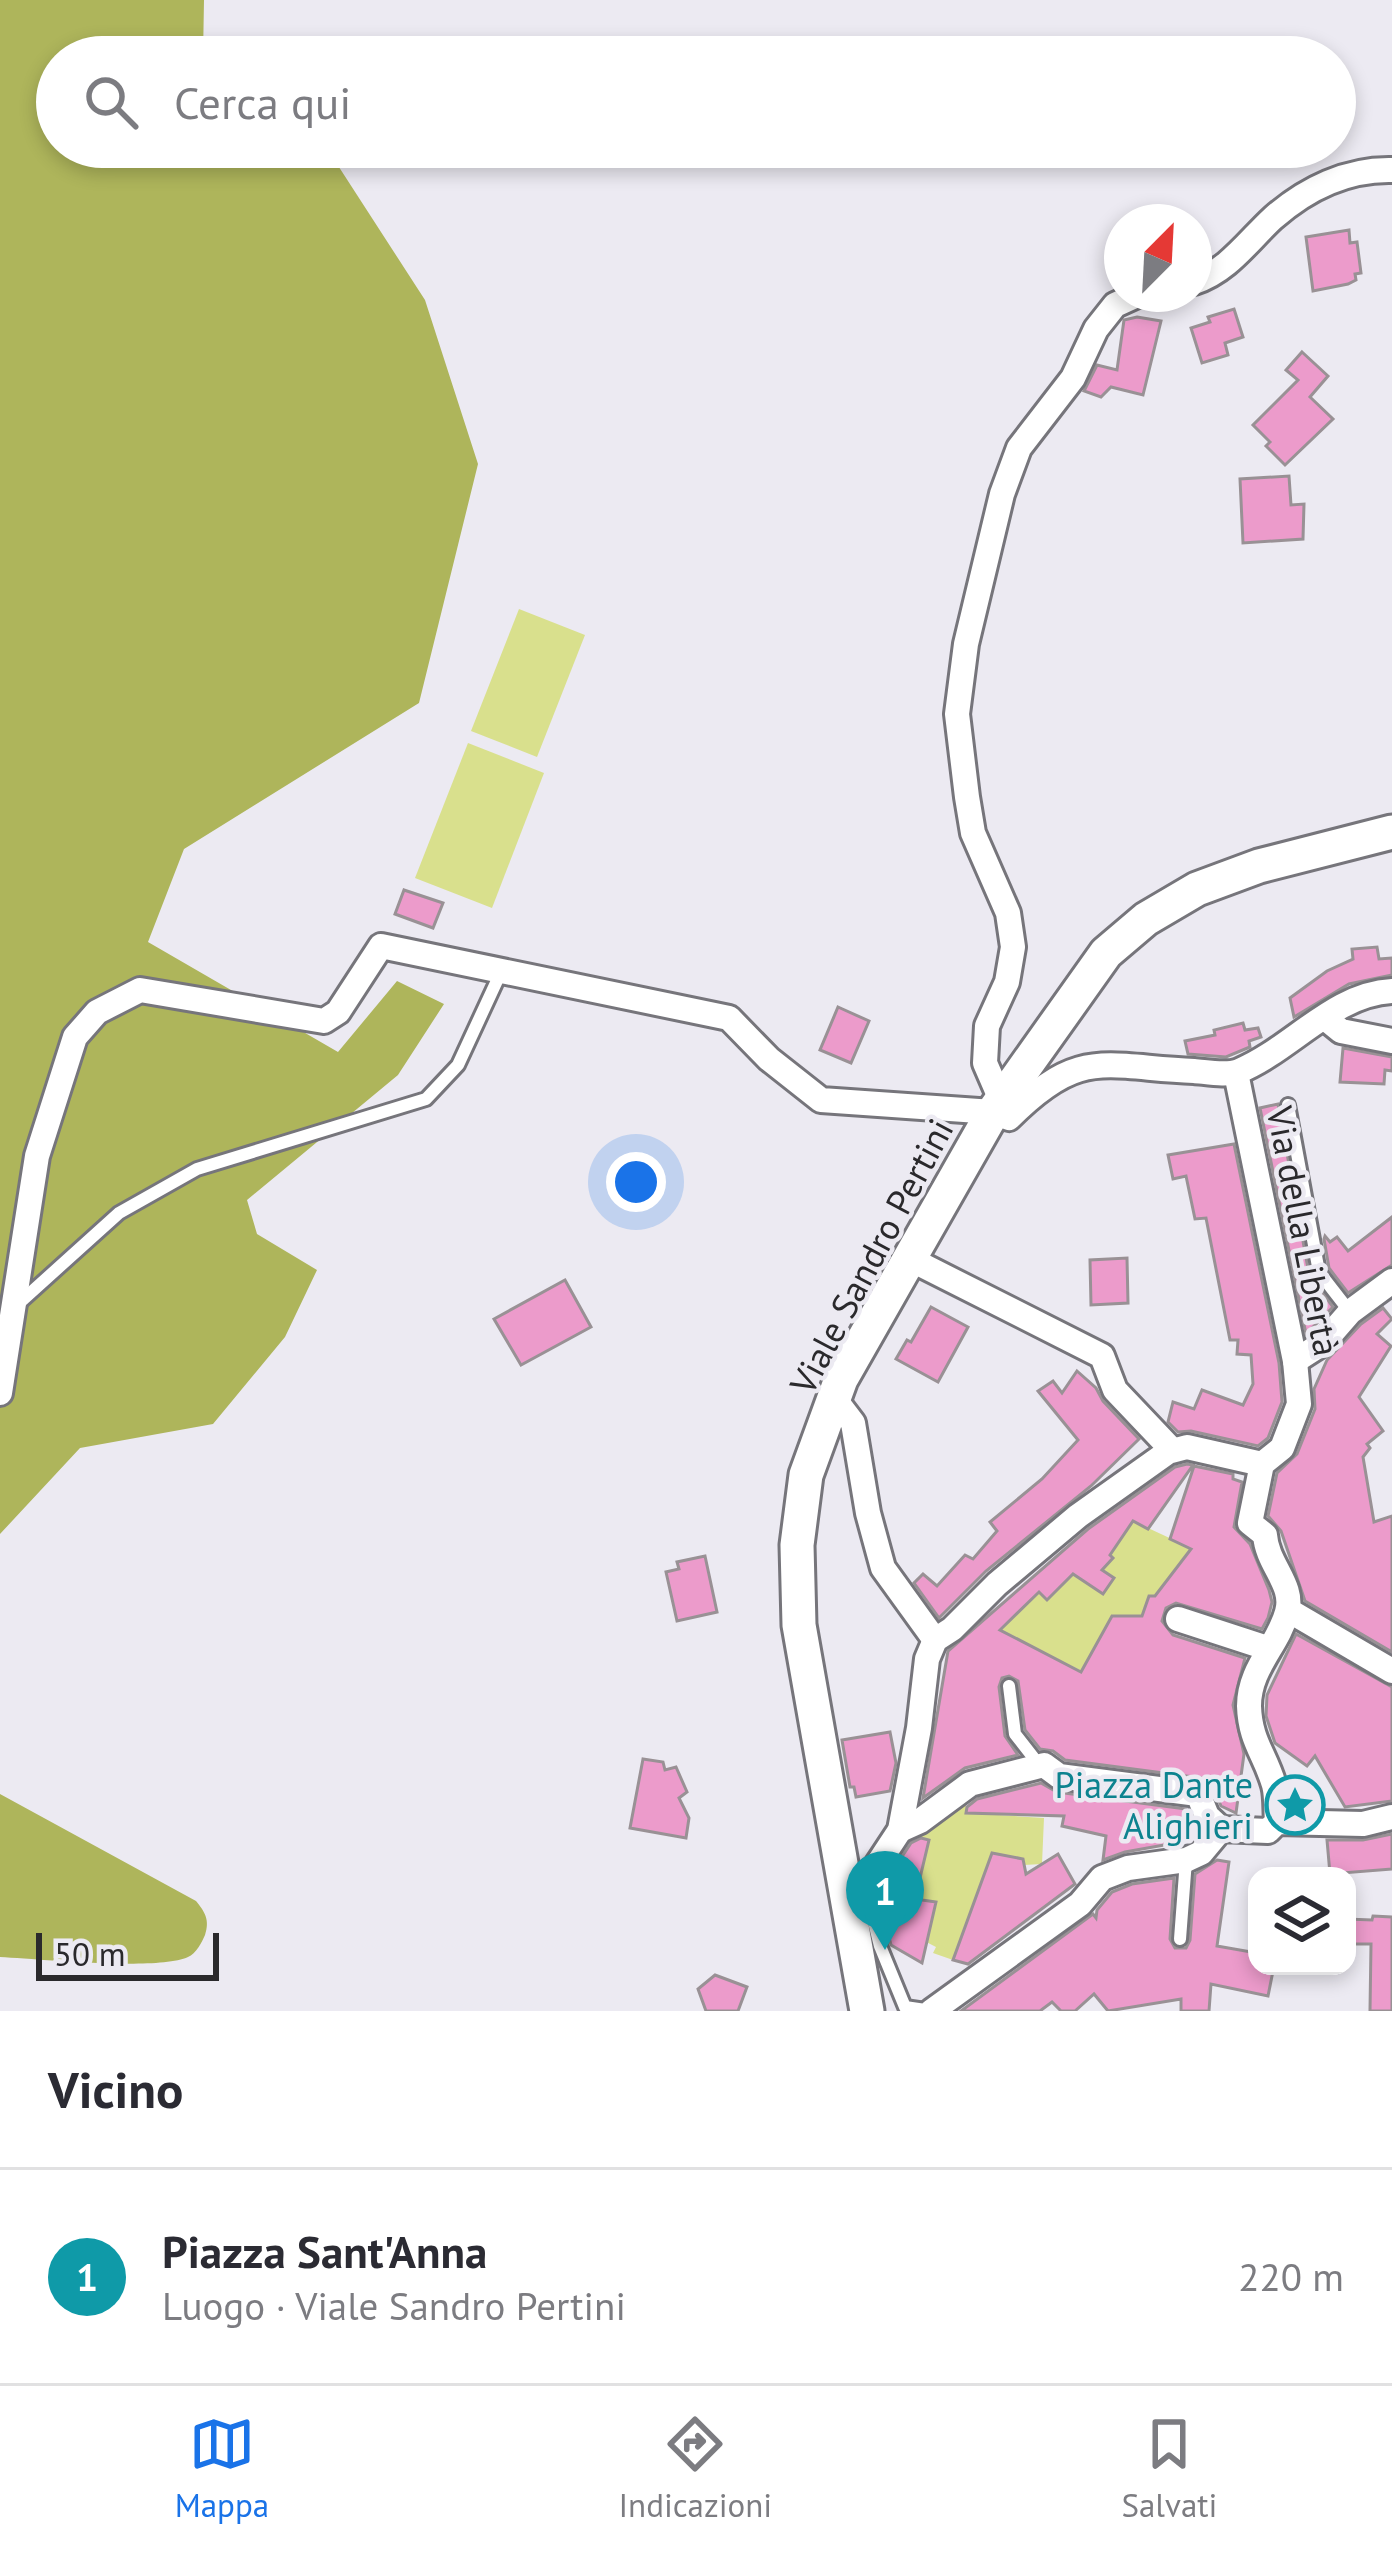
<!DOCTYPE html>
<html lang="it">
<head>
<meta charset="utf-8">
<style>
	body { margin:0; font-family:"PT Sans",sans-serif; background:#f7f7f7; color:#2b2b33 }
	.controls { position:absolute; right:36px; bottom:36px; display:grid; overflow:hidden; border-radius:24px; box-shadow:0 6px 18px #0003 }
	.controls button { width:108px; height:108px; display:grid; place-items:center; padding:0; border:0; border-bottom:3px solid #e1e1e2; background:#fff; color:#2b2b33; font:60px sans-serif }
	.compass { position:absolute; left:1104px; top:204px; width:108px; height:108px; border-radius:50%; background:#fff; box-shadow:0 6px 18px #0003; rotate:24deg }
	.scale { position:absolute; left:36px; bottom:30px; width:183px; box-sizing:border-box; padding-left:12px; border:6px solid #2a292c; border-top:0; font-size:33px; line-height:42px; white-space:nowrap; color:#2a292c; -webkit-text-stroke:9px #eceaf2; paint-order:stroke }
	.you { position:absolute; left:636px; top:1182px; width:42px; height:42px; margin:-30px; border:9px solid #fff; border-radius:50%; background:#1a73e8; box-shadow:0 0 0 18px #1a73e833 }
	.badge { display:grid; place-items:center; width:78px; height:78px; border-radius:50%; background:#1a73e8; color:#fff; font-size:39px; font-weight:700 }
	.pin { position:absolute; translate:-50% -99px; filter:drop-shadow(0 3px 6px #0008) }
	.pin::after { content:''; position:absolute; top:63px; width:42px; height:36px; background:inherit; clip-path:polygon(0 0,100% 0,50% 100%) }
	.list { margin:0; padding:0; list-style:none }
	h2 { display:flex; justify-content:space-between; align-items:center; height:156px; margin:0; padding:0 48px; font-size:51px }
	h2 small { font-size:39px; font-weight:400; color:#7c7c81 }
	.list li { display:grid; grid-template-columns:78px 1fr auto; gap:36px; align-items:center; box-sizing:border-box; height:216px; padding:0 48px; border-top:3px solid #e1e1e2 }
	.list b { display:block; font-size:45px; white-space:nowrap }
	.list p { margin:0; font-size:39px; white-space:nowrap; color:#7c7c81 }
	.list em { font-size:39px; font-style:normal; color:#7c7c81 }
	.icon { flex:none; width:66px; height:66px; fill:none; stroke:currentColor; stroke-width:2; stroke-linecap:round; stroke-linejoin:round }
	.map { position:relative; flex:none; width:1392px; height:2011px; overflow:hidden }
	.search { position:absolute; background:#fff; box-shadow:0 6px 18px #0003; left:36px; right:36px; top:36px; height:132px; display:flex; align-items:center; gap:30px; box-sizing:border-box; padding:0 42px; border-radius:66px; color:#7c7c81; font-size:45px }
	.sheet { height:372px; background:#fff }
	nav { display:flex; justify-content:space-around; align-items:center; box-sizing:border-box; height:168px; border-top:3px solid #e1e1e2; background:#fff; font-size:33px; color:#7c7c81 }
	nav a { display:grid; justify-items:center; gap:6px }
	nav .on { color:#1a73e8 }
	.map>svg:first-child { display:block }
	.green { fill:#d9e08d }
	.forest { fill:#aeb55b }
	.building { fill:#ec9bcb; stroke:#999195; stroke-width:3 }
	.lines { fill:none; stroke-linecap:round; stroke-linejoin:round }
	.lane-casing { stroke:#76757b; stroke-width:18 }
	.street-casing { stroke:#76757b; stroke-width:30 }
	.secondary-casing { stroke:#76757b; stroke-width:39 }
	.lane { stroke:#fff; stroke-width:12 }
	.street { stroke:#fff; stroke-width:24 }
	.secondary { stroke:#fff; stroke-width:33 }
	.labels { text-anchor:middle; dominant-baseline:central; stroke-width:9; stroke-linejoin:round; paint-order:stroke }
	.street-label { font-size:36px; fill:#2a292c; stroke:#eceaf2 }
	.culture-label { font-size:36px; fill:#0d838f; stroke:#eceaf2; text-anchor:end }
</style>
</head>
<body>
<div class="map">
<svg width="1392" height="2011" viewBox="0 0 1392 2011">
	<rect width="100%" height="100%" fill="#eceaf2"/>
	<g class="green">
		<path d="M 519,609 L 585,635 L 537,757 L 471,731 Z"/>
		<path d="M 468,743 L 544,773 L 492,908 L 415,878 Z"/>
		<path d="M 1133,1521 L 1191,1548 L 1155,1596 L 1149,1597 L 1142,1616 L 1100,1680 L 1035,1648 L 996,1640 L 1004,1625 L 1039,1592 L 1047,1599 L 1075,1573 L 1103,1594 L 1114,1578 L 1102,1570 L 1112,1558 L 1100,1544 Z"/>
		<path d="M 962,1805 L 967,1806 L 967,1813 L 1044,1818 L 1042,1864 L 1024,1865 L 1023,1859 L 991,1854 L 953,1960 L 933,1953 L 936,1947 L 903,1930 L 929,1841 L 910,1836 Z"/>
	</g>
	<g class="forest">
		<path d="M 0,0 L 204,0 L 203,57 L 57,57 L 57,147 L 326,147 L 425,300 L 478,464 L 419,703 L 184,849 L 148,942 L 338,1052 L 397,981 L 444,1004 L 398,1075 L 247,1200 L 257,1234 L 317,1270 L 285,1337 L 213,1424 L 80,1448 L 0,1534 Z"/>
		<path d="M 0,1794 L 196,1901 C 205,1912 210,1920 205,1935 C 202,1942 196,1954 188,1957 C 157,1971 39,1959 0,1957 Z"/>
	</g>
	<g class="building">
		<path d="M 1349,230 L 1350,243 L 1357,242 L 1361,273 L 1355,274 L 1356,280 L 1348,284 L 1313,291 L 1306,237 Z"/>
		<path d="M 1234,309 L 1243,337 L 1225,343 L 1228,355 L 1202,363 L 1191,328 L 1210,322 L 1208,317 Z"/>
		<path d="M 1137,317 L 1161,321 L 1143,395 L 1111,387 L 1101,397 L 1084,391 L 1097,365 L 1117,370 L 1124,320 Z"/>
		<path d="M 1302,352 L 1328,376 L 1310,397 L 1333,419 L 1285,465 L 1266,446 L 1270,442 L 1253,425 L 1298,380 L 1286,370 Z"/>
		<path d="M 1289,476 L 1291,505 L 1304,504 L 1303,539 L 1243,543 L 1240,479 Z"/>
		<path d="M 404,890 L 443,903 L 433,928 L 395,914 Z"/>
		<path d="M 1377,947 L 1379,959 L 1392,958 L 1392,975 L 1349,984 L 1294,1017 L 1290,998 L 1327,971 L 1353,959 L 1352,949 Z"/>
		<path d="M 838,1007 L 869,1021 L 851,1063 L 820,1050 Z"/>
		<path d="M 1243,1023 L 1245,1030 L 1258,1028 L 1261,1037 L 1249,1041 L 1250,1047 L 1226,1057 L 1188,1054 L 1185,1041 L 1215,1035 L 1214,1030 Z"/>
		<path d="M 1343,1048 L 1392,1057 L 1392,1071 L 1385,1070 L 1384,1084 L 1340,1082 Z"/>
		<path d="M 1278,1104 L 1309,1274 L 1333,1307 L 1306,1334 L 1260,1108 Z"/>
		<path d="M 1234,1144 L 1279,1363 L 1282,1402 L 1268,1438 L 1258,1446 L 1191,1431 L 1178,1432 L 1168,1422 L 1173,1402 L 1194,1409 L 1202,1390 L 1243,1405 L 1253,1384 L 1251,1355 L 1237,1354 L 1238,1340 L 1230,1340 L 1206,1218 L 1195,1219 L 1186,1176 L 1173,1179 L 1168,1155 Z"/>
		<path d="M 1392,1217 L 1392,1265 L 1348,1293 L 1329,1268 L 1324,1239 L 1325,1236 L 1330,1242 L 1337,1237 L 1348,1251 Z"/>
		<path d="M 1127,1258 L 1128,1303 L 1091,1305 L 1090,1260 Z"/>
		<path d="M 565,1280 L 591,1327 L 521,1365 L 494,1319 Z"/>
		<path d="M 931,1307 L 968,1327 L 938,1382 L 896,1359 L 907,1340 L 911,1342 Z"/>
		<path d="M 1383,1308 L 1392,1319 L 1377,1334 L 1391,1346 L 1359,1397 L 1383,1431 L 1367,1444 L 1370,1448 L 1363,1457 L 1374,1522 L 1392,1516 L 1392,1652 L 1305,1601 L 1281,1531 L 1268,1516 L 1277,1473 L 1297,1454 L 1315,1409 L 1314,1389 L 1327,1360 L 1361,1324 Z"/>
		<path d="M 1077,1371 L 1096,1388 L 1103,1401 L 1139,1439 L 1091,1486 L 986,1571 L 939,1618 L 914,1583 L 923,1574 L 937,1586 L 965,1555 L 973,1559 L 997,1531 L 990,1522 L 1042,1479 L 1078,1440 L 1038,1391 L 1053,1381 L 1062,1393 Z"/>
		<path d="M 1187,1464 L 1193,1465 L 1148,1529 L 1133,1521 L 1110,1555 L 1113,1558 L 1102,1570 L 1114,1578 L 1103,1594 L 1073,1574 L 1047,1600 L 1039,1592 L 1000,1630 L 1081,1672 L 1112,1616 L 1142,1616 L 1149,1596 L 1155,1596 L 1191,1549 L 1170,1539 L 1194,1466 L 1233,1474 L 1233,1479 L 1242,1482 L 1234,1527 L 1250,1544 L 1269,1590 L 1272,1602 L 1268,1618 L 1262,1629 L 1176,1603 L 1166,1608 L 1162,1621 L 1173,1635 L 1245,1658 L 1233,1705 L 1244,1754 L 1236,1813 L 1221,1806 L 1213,1787 L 1201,1778 L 1065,1760 L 1053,1751 L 1040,1749 L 1025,1730 L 1018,1681 L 1009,1676 L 1002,1678 L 999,1687 L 1005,1736 L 1018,1755 L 965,1768 L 923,1798 L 948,1651 L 1088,1529 L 1175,1467 Z"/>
		<path d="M 705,1556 L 717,1612 L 677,1621 L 666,1572 L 679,1569 L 677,1562 Z"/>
		<path d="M 1296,1634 L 1392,1687 L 1392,1801 L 1345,1807 L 1315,1756 L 1307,1766 L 1275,1743 L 1266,1716 L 1267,1695 Z"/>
		<path d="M 890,1732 L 896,1763 L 890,1791 L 856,1797 L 854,1787 L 850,1787 L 842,1740 Z"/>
		<path d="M 643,1759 L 663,1762 L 665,1770 L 676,1767 L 687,1792 L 679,1798 L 689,1818 L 686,1838 L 630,1828 Z"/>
		<path d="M 1041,1783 L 1057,1792 L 1186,1809 L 1191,1821 L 1187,1841 L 1125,1852 L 1103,1860 L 1106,1836 L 1062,1826 L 1064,1816 L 966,1813 L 967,1807 L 977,1799 Z"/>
		<path d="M 1392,1834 L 1392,1869 L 1330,1874 L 1327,1840 L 1363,1840 Z"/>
		<path d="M 921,1838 L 929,1840 L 915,1899 L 936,1902 L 922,1963 L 891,1945 L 876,1887 L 888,1878 L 911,1843 Z"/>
		<path d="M 992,1853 L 1023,1859 L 1026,1874 L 1058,1854 L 1075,1884 L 968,1964 L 953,1960 Z"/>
		<path d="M 1217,1860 L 1229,1862 L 1217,1946 L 1257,1953 L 1257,1966 L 1274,1966 L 1268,1996 L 1211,1984 L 1209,2011 L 1181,2011 L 1181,1999 L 1108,2011 L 1094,1994 L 1075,2011 L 1061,2011 L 1052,2002 L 1040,2011 L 961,2011 L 1093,1914 L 1096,1918 L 1097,1910 L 1112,1892 L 1132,1884 L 1174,1878 L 1170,1939 L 1175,1948 L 1186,1948 L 1190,1940 L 1195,1874 Z"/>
		<path d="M 1373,1916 L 1392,1917 L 1392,2011 L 1370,2011 L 1371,1944 L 1347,1944 L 1347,1919 L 1372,1920 Z"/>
		<path d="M 715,1975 L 747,1987 L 738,2011 L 706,2011 L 698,1989 Z"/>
	</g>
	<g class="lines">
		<defs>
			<g id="lane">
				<path d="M 1288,1105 L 1319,1272 L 1350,1312"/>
				<path d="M 17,1305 L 119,1213 L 197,1169 L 426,1099 L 458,1065 L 501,972"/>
				<path d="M 1009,1686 L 1015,1734 L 1033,1757 L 1033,1766"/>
				<path d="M 863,1878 L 880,1946 L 905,2007 L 932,2011"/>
				<path d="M 1180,1939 L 1186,1860"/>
			</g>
			<g id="street">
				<path d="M 1194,282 C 1228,271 1248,241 1273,218 C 1306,189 1347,169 1392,170"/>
				<path d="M 1325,1018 L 1341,1031 L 1392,1041"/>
				<path d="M 1236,1073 L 1295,1361 L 1299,1404 L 1282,1448 L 1262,1464 L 1250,1523 L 1265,1535 C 1267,1565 1295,1585 1287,1612 C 1278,1646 1249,1668 1249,1706 C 1250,1741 1265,1754 1274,1785 C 1277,1796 1276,1810 1277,1822"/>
				<path d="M 1001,1100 L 985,1063 L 987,1026 L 1007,982 L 1013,947 L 1008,913 L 973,833 L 967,797 L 957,714 L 966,644 L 1002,494 L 1019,448 L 1073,378 L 1096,329 L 1115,305 L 1139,294"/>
				<path d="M 908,1258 L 1102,1356 L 1115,1390 L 1172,1450"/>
				<path d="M 1295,1361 L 1323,1343 L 1350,1312 L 1392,1281"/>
				<path d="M 0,1393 L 37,1156 L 75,1037 L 97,1012 L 140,990 L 324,1021 L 338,1012 L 381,946 L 729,1018 L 769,1059 L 821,1100 L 993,1112 L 1009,1118 C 1080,1047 1102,1067 1194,1071 C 1207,1072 1227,1076 1239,1071 C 1292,1049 1333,994 1392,991"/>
				<path d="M 834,1398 L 853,1423 L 868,1513 L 883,1568 L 935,1640"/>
				<path d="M 1288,1610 L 1392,1671"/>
				<path d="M 1178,1619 L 1267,1648"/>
				<path d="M 900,1830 L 920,1821 L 970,1784 L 1044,1765 L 1059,1776 L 1198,1794 L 1207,1816 L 1221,1829"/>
				<path d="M 847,1888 L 875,1868 L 900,1830 L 919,1728 L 927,1659 L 935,1640 L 952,1629 L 997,1584 L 1078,1516 L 1168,1452 L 1187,1447 L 1262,1464"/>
				<path d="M 932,2011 L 1080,1904 L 1102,1878 L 1128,1868 L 1186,1860 L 1201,1853 L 1221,1829 L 1268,1831 L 1277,1822 L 1363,1824 L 1392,1817"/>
			</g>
			<path id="secondary" d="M 867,2011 L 799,1625 L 797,1545 L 806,1475 L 841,1379 L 993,1112 L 1106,953 L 1146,919 L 1197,889 L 1259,866 L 1392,832"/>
		</defs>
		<use href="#lane" class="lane-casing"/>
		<use href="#street" class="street-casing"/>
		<use href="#secondary" class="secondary-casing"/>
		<use href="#lane" class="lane"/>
		<use href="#street" class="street"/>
		<use href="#secondary" class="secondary"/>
	</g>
	<defs>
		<symbol id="sight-ring" viewBox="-11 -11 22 22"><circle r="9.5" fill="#eceaf2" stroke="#0f9aa8" stroke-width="1.5"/><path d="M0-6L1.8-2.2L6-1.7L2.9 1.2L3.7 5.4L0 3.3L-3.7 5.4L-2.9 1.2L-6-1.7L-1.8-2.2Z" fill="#0f9aa8"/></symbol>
	</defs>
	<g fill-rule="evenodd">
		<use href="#sight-ring" x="1262" y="1772" width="66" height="66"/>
	</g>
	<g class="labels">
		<g class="street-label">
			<text transform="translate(1304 1231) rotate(79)">Via della Libertà</text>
			<text transform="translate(871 1256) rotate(-62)">Viale Sandro Pertini</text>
		</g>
		<g class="culture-label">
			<text x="1253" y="1784">Piazza Dante<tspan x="1253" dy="41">Alighieri</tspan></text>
		</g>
	</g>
</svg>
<div class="controls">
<button><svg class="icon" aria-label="layers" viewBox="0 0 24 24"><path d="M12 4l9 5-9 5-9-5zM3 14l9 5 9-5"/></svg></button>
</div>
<svg class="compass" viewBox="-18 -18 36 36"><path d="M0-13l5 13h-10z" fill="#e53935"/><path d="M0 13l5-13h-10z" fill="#7c7c81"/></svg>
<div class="scale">50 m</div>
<div class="you"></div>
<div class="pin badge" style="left:885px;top:1950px;background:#0f9aa8">1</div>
<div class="search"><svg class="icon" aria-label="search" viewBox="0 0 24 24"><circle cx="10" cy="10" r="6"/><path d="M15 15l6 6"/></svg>Cerca qui</div>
</div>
<section class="sheet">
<h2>Vicino<small></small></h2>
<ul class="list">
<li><span class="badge" style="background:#0f9aa8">1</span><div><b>Piazza Sant'Anna</b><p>Luogo · Viale Sandro Pertini</p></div><em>220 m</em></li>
</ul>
</section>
<nav>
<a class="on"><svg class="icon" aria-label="map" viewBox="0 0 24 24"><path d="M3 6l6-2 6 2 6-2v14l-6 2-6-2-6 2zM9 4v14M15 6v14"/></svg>Mappa</a>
<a><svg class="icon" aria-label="directions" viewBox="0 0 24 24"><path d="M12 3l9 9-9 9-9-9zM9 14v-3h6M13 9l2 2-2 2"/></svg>Indicazioni</a>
<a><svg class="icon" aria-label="saved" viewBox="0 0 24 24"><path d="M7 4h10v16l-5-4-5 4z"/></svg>Salvati</a>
</nav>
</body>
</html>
